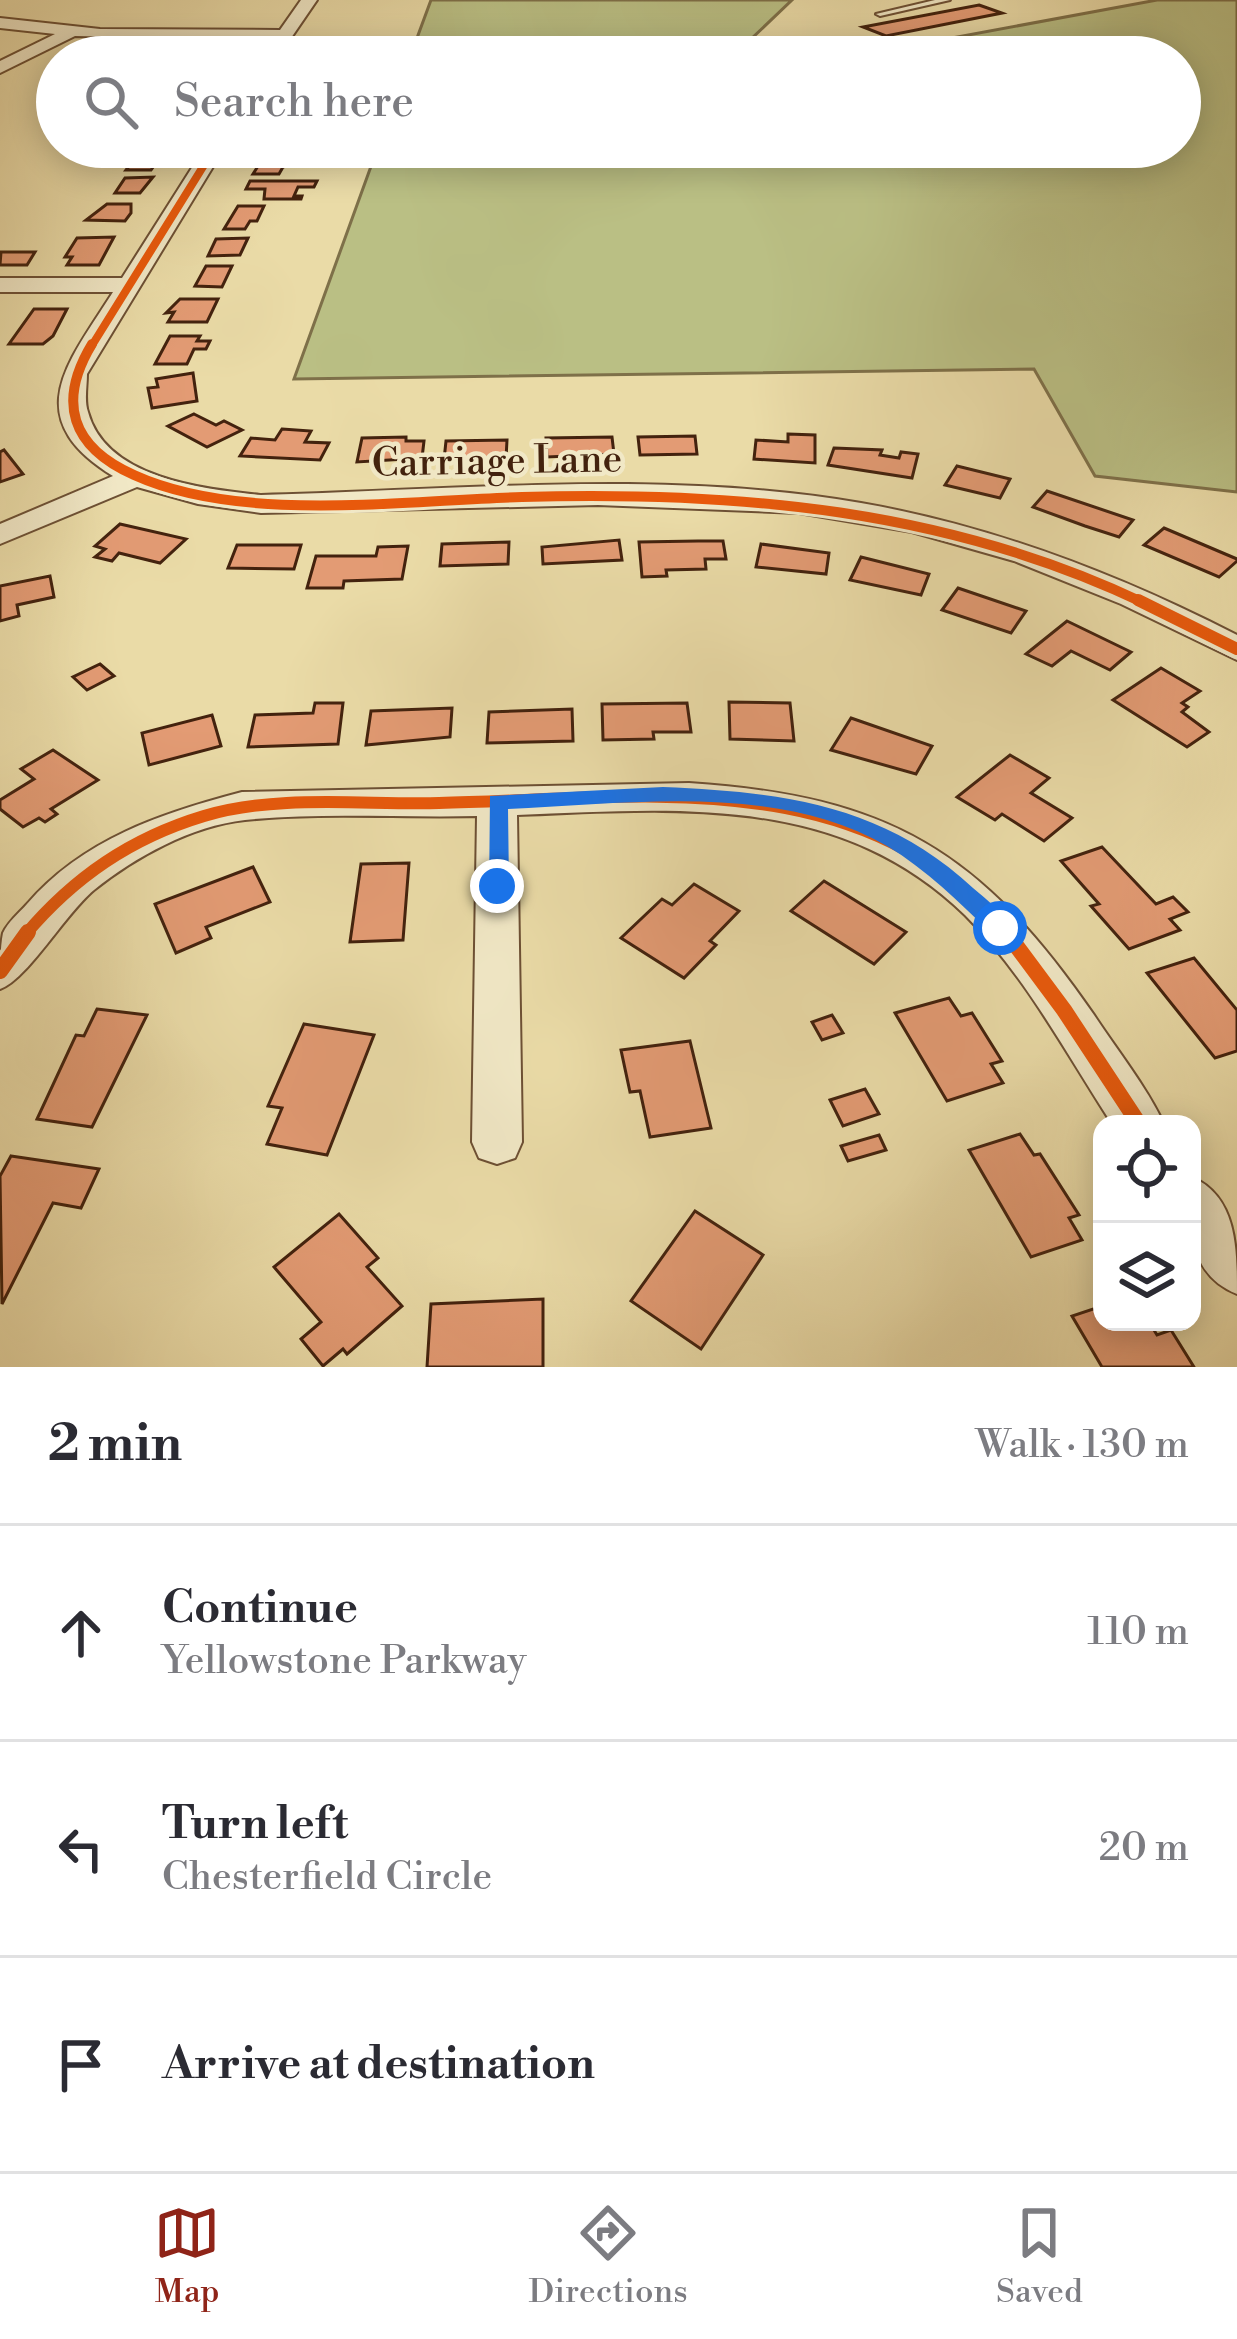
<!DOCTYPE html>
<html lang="en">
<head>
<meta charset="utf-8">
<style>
	body { margin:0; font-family:"Libre Bodoni",serif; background:#f2f2f3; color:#2b2b33 }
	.controls { position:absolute; right:36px; bottom:36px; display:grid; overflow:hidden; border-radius:24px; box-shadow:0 6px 30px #0003 }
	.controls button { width:108px; height:108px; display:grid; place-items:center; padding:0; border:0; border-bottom:3px solid #e1e1e2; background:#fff; color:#2b2b33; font:60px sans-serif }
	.stop { position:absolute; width:36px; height:36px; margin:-27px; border:9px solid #1a73e8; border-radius:50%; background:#fff }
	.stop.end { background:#1a73e8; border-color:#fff; box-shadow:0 3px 12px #0008 }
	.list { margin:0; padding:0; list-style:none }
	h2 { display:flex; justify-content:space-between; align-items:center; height:156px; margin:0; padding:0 48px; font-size:51px }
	h2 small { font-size:39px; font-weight:400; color:#7c7c81 }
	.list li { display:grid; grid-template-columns:78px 1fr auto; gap:36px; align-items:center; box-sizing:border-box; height:216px; padding:0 48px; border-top:3px solid #e1e1e2 }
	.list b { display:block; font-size:45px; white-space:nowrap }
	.list p { margin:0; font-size:39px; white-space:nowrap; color:#7c7c81 }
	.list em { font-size:39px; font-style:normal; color:#7c7c81 }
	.icon { flex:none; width:66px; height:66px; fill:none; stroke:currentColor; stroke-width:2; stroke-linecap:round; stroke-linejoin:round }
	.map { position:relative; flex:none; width:1237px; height:1367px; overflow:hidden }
	.search { position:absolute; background:#fff; box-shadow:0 6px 30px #0003; left:36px; right:36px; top:36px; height:132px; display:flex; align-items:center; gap:30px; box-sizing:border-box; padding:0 42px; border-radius:66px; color:#7c7c81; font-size:45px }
	.sheet { height:804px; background:#fff }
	nav { display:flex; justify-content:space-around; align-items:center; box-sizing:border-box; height:168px; border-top:3px solid #e1e1e2; background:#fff; font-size:33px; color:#7c7c81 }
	nav a { display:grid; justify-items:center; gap:6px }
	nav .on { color:#8f2418 }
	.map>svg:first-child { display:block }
	.green { fill:#babf84; stroke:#7e7049; stroke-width:3 }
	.building { fill:#e39b74; stroke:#43220e; stroke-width:3 }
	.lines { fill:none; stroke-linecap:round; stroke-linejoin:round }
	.lane-casing { stroke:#6d5034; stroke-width:4 }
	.street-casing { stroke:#6d5034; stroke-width:4 }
	.lane { fill:#f1e8c6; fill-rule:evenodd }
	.street { fill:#f1e8c6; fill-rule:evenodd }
	.cycleway-far4-casing { stroke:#f1e8c6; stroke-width:9 }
	.cycleway-far3-casing { stroke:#f1e8c6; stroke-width:12 }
	.cycleway-far2-casing { stroke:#f1e8c6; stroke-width:16 }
	.cycleway-far1-casing { stroke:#f1e8c6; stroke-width:20 }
	.cycleway-casing { stroke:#f1e8c6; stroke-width:24 }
	.cycleway-far4 { stroke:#e8590c; stroke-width:6 }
	.cycleway-far3 { stroke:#e8590c; stroke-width:8 }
	.cycleway-far2 { stroke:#e8590c; stroke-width:10 }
	.cycleway-far1 { stroke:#e8590c; stroke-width:12 }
	.cycleway { stroke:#e8590c; stroke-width:16 }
	.route { fill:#1a73e8 }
	.labels { text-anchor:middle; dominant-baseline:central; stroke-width:9; stroke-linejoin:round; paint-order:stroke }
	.street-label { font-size:39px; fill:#43220e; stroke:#f1e8c6 }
</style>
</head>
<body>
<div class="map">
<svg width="1237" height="1367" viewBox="0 0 1237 1367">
	<rect width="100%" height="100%" fill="#eadba7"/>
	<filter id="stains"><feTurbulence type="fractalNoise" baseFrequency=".00167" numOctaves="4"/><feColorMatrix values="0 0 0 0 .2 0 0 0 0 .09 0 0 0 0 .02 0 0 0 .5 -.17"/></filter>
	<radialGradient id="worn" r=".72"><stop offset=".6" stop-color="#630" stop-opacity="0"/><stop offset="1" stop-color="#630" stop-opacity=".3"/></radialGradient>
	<path class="green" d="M 431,0 L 792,0 L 748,42 L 898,48 L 1157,0 L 1237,0 L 1237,492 L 1095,476 L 1034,369 L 294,379 L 378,147 L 1180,147 L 1180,57 L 410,57 Z"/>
	<g class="building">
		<path d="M 979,5 L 1002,13 L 886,36 L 863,27 Z"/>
		<path d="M 331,40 L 380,40 L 377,47 L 361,50 L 343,50 L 342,44 L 328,44 Z"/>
		<path d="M 139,153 L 163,153 L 151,170 L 126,170 Z"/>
		<path d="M 265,155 L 289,155 L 285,163 L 296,163 L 283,167 L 279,174 L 253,174 Z"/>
		<path d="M 153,177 L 140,193 L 115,193 L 125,178 Z"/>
		<path d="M 250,181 L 317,181 L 314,187 L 298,187 L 294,196 L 302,196 L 301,199 L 264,199 L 265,189 L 246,189 Z"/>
		<path d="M 107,204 L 131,204 L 131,213 L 125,221 L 86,220 Z"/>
		<path d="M 238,206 L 264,206 L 257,221 L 250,221 L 245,229 L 224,229 Z"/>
		<path d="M 114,237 L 99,265 L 67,265 L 72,257 L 65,257 L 77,238 Z"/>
		<path d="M 248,238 L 240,255 L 208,256 L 216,239 Z"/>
		<path d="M 35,252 L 27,265 L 0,265 L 1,252 Z"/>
		<path d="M 206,266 L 232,266 L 222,287 L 195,286 Z"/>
		<path d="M 180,299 L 218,299 L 207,322 L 168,322 L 174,312 L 166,313 Z"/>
		<path d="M 34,309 L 67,309 L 53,336 L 43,344 L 9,344 Z"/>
		<path d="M 170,336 L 200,336 L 197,341 L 210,341 L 206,349 L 194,349 L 187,364 L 155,364 Z"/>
		<path d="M 193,373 L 197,401 L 152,408 L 148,388 L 158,387 L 156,379 Z"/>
		<path d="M 194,414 L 216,425 L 224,421 L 242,430 L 207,447 L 168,426 Z"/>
		<path d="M 282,429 L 311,431 L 305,442 L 329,443 L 320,460 L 240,456 L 251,438 L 275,440 Z"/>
		<path d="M 788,434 L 815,435 L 815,463 L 754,459 L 756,440 L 788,442 Z"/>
		<path d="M 695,436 L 697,454 L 640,455 L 638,437 Z"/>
		<path d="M 406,437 L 406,441 L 424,441 L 422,458 L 357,462 L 362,438 Z"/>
		<path d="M 612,437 L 614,454 L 547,457 L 546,438 Z"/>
		<path d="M 507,440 L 506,459 L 444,460 L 446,441 Z"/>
		<path d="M 834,448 L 882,450 L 880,455 L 899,458 L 901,452 L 918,454 L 912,478 L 828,465 Z"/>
		<path d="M 4,450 L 23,474 L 0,482 L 0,452 Z"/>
		<path d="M 957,466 L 1010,479 L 1000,498 L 945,485 Z"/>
		<path d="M 1047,491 L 1133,520 L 1119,537 L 1085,526 L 1033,507 Z"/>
		<path d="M 120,524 L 186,539 L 160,563 L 119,553 L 112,561 L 95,557 L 105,549 L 95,546 Z"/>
		<path d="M 1164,528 L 1237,559 L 1237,561 L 1219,577 L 1144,545 Z"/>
		<path d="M 619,540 L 622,560 L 543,564 L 542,547 Z"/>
		<path d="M 698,541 L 723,541 L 726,559 L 705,559 L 706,569 L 666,570 L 667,576 L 642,577 L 639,542 Z"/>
		<path d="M 509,542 L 508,564 L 440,566 L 442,544 Z"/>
		<path d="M 761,544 L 829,553 L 826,574 L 756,567 Z"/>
		<path d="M 237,545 L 301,545 L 294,569 L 228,568 Z"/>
		<path d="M 408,546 L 402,579 L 344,581 L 343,588 L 307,588 L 316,556 L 376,556 L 378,547 Z"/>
		<path d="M 861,557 L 929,574 L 921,595 L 850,580 Z"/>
		<path d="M 50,576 L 54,597 L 17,605 L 19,616 L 0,621 L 0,586 Z"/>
		<path d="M 958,588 L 1026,611 L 1011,633 L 942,610 Z"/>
		<path d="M 1067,621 L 1131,652 L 1110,670 L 1071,651 L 1052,666 L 1026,654 Z"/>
		<path d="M 100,664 L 114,676 L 87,690 L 73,677 Z"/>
		<path d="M 1161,668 L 1200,691 L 1182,703 L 1188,707 L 1182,712 L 1209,732 L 1187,747 L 1113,700 Z"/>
		<path d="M 729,702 L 790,703 L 794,741 L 730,739 Z"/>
		<path d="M 315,703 L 343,703 L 338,744 L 248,747 L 255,715 L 313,713 Z"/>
		<path d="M 687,703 L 691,732 L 653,732 L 654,739 L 603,740 L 602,704 Z"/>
		<path d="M 452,708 L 450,737 L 366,745 L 371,711 Z"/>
		<path d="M 572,709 L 573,741 L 487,743 L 489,712 Z"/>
		<path d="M 212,715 L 221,746 L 149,765 L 142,733 Z"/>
		<path d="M 851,718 L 932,746 L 916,774 L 831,750 Z"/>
		<path d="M 53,750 L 98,780 L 51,809 L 57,814 L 45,822 L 39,818 L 23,827 L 0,809 L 0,800 L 34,779 L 21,769 Z"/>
		<path d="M 1010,755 L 1049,778 L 1031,793 L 1072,818 L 1044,841 L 1002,814 L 995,820 L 957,797 Z"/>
		<path d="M 1102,847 L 1156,904 L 1173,897 L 1188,912 L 1170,919 L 1180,930 L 1129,949 L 1091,906 L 1099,904 L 1061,861 Z"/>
		<path d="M 409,863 L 403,940 L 350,942 L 361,864 Z"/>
		<path d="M 253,867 L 270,902 L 206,927 L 211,938 L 176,953 L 155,904 Z"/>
		<path d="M 824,881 L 906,932 L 874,964 L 791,911 Z"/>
		<path d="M 694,884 L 739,911 L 710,941 L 716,945 L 684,978 L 621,938 L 662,899 L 672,905 Z"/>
		<path d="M 1194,958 L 1237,1010 L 1237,1051 L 1215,1058 L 1147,973 Z"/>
		<path d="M 949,998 L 961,1016 L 972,1013 L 1002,1061 L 991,1064 L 1003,1083 L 947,1101 L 895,1013 Z"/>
		<path d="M 97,1009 L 147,1015 L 92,1127 L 37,1119 L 76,1035 L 84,1036 Z"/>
		<path d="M 832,1015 L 843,1033 L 822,1040 L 812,1022 Z"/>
		<path d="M 304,1024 L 374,1035 L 327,1155 L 267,1144 L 282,1108 L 268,1106 Z"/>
		<path d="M 690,1041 L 711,1128 L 650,1137 L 640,1091 L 630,1092 L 621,1050 Z"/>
		<path d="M 865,1089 L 879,1114 L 843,1126 L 830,1100 Z"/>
		<path d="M 1020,1134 L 1034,1155 L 1040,1154 L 1079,1215 L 1069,1218 L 1082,1240 L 1031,1257 L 969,1150 Z"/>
		<path d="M 879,1135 L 886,1150 L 848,1161 L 841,1146 Z"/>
		<path d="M 11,1156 L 99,1169 L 81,1208 L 53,1203 L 2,1304 L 0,1176 Z"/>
		<path d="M 695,1211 L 763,1255 L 701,1349 L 631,1301 Z"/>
		<path d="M 339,1214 L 378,1258 L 367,1267 L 402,1306 L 347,1354 L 343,1349 L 323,1366 L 301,1339 L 321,1322 L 274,1267 Z"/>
		<path d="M 543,1299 L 543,1367 L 427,1367 L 431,1304 Z"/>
		<path d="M 1102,1306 L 1102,1322 L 1149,1322 L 1157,1335 L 1171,1330 L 1194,1367 L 1102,1367 L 1072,1316 Z"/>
	</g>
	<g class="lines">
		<defs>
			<path id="lane" d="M 935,0 L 950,0 L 880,16 L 876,14 Z"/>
			<g id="street">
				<path d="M 301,0 L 317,0 L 278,57 L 264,54 L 274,40 L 75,36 L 0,73 L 0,61 L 55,34 L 0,28 L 0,18 L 100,29 L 280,30 Z"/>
				<path d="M 205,147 L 225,147 L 87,374 C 87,386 84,401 88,412 C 106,479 204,489 261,495 C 459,490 665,469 861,503 C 993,526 1118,574 1237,635 L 1237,660 L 1121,604 L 1014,561 L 912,532 L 799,513 L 598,505 L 261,513 L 198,504 L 137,487 L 0,544 L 0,524 L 113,476 C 17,417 69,362 113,292 L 0,292 L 0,278 L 122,278 Z"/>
				<path d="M 689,783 C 889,796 981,851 1094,1015 C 1117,1050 1146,1086 1164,1124 L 1112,1124 C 1066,1053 1025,975 965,915 C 839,793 679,809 517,815 L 522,1142 L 515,1158 L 497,1164 L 479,1158 L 472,1142 L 477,816 C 400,818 321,812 245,820 C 191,826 135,857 94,890 C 65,914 27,980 0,989 C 0,973 0,947 3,933 C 8,922 19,913 27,904 C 83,839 162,813 242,792 Z"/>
				<path d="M 1192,1177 C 1237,1197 1237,1248 1237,1294 C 1185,1273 1192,1224 1192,1177 Z"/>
			</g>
		</defs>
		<use href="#lane" class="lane-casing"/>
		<use href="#street" class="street-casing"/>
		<use href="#lane" class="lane"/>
		<use href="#street" class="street"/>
		<defs>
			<path id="cycleway-far4" d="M 212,152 L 215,147"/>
			<path id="cycleway-far3" d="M 91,347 L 214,149"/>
			<path id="cycleway-far2" d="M 92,344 C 57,402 71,447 134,475 C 242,524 405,500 522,497 C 738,491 947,509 1144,603"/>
			<g id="cycleway-far1">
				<path d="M 1138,600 L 1237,649"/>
				<path d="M 25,935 C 74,877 131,838 204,816 C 277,794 363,805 439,803 C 641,799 863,760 1008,935"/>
			</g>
			<g id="cycleway">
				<path d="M 1006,932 L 1064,1010 L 1139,1124"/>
				<path d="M 0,971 L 28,932"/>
			</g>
		</defs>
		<use href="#cycleway-far4" class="cycleway-far4-casing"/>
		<use href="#cycleway-far3" class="cycleway-far3-casing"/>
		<use href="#cycleway-far2" class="cycleway-far2-casing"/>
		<use href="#cycleway-far1" class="cycleway-far1-casing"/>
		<use href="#cycleway" class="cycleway-casing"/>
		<use href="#cycleway-far4" class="cycleway-far4"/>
		<use href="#cycleway-far3" class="cycleway-far3"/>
		<use href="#cycleway-far2" class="cycleway-far2"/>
		<use href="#cycleway-far1" class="cycleway-far1"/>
		<use href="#cycleway" class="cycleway"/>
	</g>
	<path class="route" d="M 663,787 C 781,792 883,804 973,888 C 987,900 1003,912 1012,928 L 1000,937 L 992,934 C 959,902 927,870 887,846 C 776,782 630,804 508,809 L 509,886 L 505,893 L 489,893 L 490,796 Z"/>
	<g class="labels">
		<g class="street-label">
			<text transform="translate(497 462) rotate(-1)">Carriage Lane</text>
		</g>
	</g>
	<rect width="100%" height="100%" filter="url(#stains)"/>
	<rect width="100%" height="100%" fill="url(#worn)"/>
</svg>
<div class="controls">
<button><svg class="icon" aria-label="locate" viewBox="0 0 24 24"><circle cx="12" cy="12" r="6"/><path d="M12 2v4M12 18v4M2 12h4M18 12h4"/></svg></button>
<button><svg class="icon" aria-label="layers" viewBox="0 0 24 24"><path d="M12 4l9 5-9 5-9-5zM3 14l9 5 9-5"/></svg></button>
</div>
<div class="stop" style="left:1000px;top:928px"></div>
<div class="stop end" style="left:497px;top:886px"></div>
<div class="search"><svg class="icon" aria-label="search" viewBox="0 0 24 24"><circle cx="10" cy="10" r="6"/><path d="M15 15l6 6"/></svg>Search here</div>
</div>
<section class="sheet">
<h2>2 min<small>Walk · 130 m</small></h2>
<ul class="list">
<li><svg class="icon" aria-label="ahead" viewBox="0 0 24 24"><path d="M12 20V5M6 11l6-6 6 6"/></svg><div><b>Continue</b><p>Yellowstone Parkway</p></div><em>110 m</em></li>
<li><svg class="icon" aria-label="left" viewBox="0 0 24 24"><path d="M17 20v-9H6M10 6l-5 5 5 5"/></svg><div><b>Turn left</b><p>Chesterfield Circle</p></div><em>20 m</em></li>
<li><svg class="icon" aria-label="arrive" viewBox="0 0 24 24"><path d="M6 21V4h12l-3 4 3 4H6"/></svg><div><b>Arrive at destination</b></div></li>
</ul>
</section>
<nav>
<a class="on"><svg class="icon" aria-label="map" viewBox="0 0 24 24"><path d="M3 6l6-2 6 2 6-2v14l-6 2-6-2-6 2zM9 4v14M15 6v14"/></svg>Map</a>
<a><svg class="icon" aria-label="directions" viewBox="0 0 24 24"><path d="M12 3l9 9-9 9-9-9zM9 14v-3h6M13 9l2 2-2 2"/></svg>Directions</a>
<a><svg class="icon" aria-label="saved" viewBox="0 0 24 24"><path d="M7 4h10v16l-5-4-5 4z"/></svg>Saved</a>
</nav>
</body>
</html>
